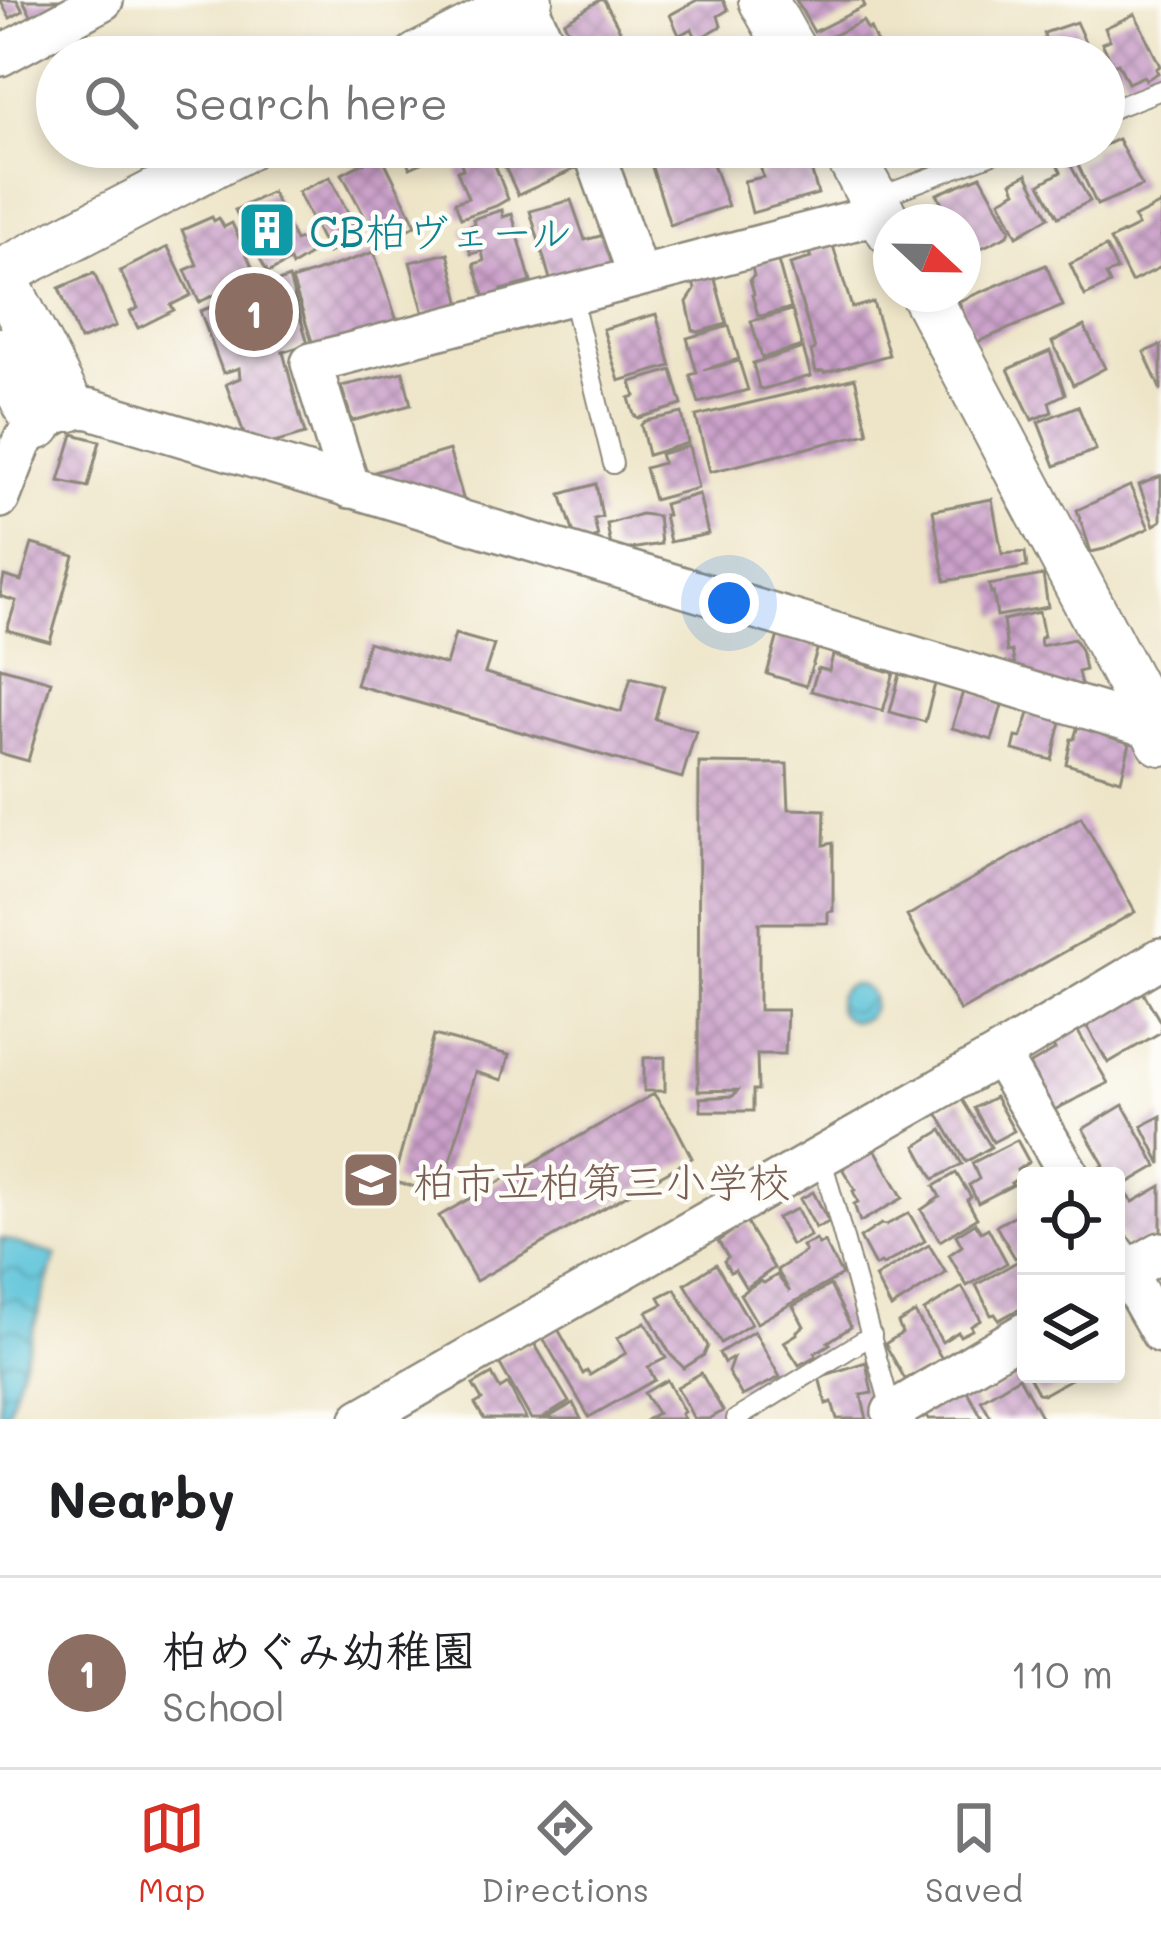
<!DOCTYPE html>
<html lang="en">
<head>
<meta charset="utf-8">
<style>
	body { margin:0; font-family:Mali,"Klee One",sans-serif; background:#f2f2f2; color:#202124 }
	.controls { position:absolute; right:36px; bottom:36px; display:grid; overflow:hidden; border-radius:12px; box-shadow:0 6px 18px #0003 }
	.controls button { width:108px; height:108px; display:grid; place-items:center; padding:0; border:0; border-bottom:3px solid #e0e0e0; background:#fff; color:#202124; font:60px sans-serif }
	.compass { position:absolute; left:873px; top:204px; width:108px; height:108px; border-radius:50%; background:#fff; box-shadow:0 6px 18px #0003; rotate:112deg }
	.you { position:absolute; left:729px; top:603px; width:42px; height:42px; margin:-30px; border:9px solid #fff; border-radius:50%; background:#1a73e8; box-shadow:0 0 0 18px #1a73e833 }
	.badge { display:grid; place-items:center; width:78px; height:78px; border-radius:50%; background:#d93025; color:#fff; font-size:39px; font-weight:700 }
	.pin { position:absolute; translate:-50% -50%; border:6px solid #fff; box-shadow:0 3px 12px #0006 }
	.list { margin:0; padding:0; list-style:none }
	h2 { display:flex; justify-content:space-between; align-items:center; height:156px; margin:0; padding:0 48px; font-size:51px }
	h2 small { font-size:39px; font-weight:400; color:#757577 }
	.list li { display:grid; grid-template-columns:78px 1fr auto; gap:36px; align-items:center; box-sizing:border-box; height:192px; padding:0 48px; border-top:3px solid #e0e0e0 }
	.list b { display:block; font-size:45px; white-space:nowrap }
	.list p { margin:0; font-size:39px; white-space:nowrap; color:#757577 }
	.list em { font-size:39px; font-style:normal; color:#757577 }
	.icon { flex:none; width:66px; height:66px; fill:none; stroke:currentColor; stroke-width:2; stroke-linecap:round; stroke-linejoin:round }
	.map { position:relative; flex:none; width:1161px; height:1419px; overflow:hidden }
	.search { position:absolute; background:#fff; box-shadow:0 6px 18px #0003; left:36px; right:36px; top:36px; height:132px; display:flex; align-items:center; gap:30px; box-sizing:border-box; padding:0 42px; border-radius:66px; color:#757577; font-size:45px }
	.sheet { height:348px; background:#fff }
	nav { display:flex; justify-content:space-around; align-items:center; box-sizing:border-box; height:168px; border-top:3px solid #e0e0e0; background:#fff; font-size:33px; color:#757577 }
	nav a { display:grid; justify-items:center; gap:6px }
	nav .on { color:#d93025 }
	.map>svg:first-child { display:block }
	.water { fill:url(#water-waves); stroke:#447782; stroke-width:3 }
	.building { fill:url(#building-cross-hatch) }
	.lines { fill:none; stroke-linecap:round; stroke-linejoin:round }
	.service-casing { stroke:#8c887a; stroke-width:22 }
	.minor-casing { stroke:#8c887a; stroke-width:44 }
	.tertiary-casing { stroke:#8c887a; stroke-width:52 }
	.service { stroke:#fff; stroke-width:18 }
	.minor { stroke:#fff; stroke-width:39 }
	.tertiary { stroke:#fff; stroke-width:48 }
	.labels { text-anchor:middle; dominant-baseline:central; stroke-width:9; stroke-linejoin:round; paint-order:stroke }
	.culture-label { font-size:42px; fill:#0d838f; stroke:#fdfcf7; text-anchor:start }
	.education-label { font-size:42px; fill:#785e54; stroke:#fdfcf7; text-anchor:start }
</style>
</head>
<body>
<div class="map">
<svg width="1161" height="1419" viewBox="0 0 1161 1419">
	<defs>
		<pattern id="water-waves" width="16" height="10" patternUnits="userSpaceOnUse" patternTransform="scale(3)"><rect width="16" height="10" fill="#5cc3d9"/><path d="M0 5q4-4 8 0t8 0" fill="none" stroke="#4c9fb0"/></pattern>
		<pattern id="building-cross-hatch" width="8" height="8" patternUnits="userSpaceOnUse" patternTransform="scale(3)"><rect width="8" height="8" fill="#cca2cb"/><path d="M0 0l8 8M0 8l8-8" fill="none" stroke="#a684a5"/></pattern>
	</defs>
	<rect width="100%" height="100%" fill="#fdfcf7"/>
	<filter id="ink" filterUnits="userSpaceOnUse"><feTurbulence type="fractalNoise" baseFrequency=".00833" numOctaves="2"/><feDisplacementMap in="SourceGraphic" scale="24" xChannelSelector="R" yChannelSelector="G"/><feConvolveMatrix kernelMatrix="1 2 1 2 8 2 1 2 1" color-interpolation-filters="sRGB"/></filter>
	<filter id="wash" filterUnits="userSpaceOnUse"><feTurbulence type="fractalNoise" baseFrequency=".004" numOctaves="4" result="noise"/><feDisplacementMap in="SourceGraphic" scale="48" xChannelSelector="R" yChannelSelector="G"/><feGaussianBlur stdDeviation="2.7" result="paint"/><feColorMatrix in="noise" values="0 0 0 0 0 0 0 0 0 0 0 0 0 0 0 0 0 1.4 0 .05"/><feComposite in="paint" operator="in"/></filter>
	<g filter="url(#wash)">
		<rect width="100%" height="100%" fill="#eee5c8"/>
		<g class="water">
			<circle cx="855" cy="1003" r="18"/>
			<path d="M 0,1238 L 56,1255 L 7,1414 L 0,1412 Z"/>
		</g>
		<g id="blocks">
			<g class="building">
				<path d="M 0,0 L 17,0 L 23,11 L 10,18 Z"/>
				<path d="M 23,0 L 64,0 L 32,17 Z"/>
				<path d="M 600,0 L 604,0 L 634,57 L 570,57 L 579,51 L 564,22 Z"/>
				<path d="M 697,0 L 723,0 L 728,10 L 718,16 L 721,26 L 697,40 L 692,29 L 679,35 L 670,15 Z"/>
				<path d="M 796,0 L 862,0 L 865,6 L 814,32 Z"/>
				<path d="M 1135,14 L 1160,66 L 1156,69 L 1158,73 L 1146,80 L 1144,76 L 1128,83 L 1118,63 L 1113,65 L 1102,43 L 1110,40 L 1105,28 Z"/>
				<path d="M 863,21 L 867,30 L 870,28 L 883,57 L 825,57 L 818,43 Z"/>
				<path d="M 1076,22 L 1092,57 L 1037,57 L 1033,50 L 1046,43 L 1044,33 Z"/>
				<path d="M 1015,46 L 1020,57 L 978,57 L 988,53 Z"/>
				<path d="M 1118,139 L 1142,186 L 1097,205 L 1077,163 L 1094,155 L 1092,151 Z"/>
				<path d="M 399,147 L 456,147 L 410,168 Z"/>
				<path d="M 496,147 L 570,147 L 579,167 L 518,195 Z"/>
				<path d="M 703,147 L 707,147 L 728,206 L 670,225 L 651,164 Z"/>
				<path d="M 767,147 L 805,147 L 818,194 L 752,213 L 744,181 L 763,177 L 759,161 L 769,159 Z"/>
				<path d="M 881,147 L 933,147 L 934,148 L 887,164 Z"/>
				<path d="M 489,150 L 508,199 L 496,206 L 461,218 L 455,202 L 468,198 L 457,171 L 463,169 L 460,160 Z"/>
				<path d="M 1064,153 L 1090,201 L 1058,217 L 1040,184 L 1061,172 L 1054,158 Z"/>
				<path d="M 381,154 L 416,225 L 379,244 L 342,174 Z"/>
				<path d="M 1027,174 L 1049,217 L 1017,236 L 1000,200 L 1016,191 L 1012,182 Z"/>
				<path d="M 981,176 L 1010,229 L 1008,235 L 969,254 L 963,243 L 963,222 L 952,222 L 937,194 Z"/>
				<path d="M 330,177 L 361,239 L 328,253 L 298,192 Z"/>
				<path d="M 272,192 L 295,241 L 301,239 L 310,255 L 292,266 L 290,261 L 268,273 L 255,250 L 258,248 L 250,234 L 248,237 L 242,226 L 247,223 L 244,216 L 239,218 L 235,210 Z"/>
				<path d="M 571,200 L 585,240 L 612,233 L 617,270 L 552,286 L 530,211 Z"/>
				<path d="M 1161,204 L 1161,267 L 1131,282 L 1110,240 L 1138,226 L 1134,218 Z"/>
				<path d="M 502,210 L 503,217 L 512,214 L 531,282 L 502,290 L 503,295 L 485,298 L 474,264 L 484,261 L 482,251 L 471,254 L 462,229 L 475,224 L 473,219 Z"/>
				<path d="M 212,217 L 214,221 L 219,218 L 224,227 L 232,223 L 259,282 L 239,291 L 237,285 L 199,302 L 185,270 L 197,265 L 182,230 Z"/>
				<path d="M 833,246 L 852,308 L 873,302 L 889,355 L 824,373 L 823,371 L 816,372 L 811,351 L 815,349 L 790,264 L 811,258 L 809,253 Z"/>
				<path d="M 168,247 L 191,295 L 171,305 L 174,310 L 138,328 L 130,312 L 138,308 L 120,271 Z"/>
				<path d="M 1106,247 L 1117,270 L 1106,275 L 1110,284 L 1085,296 L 1070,264 Z"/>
				<path d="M 374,252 L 399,327 L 316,354 L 292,280 Z"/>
				<path d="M 448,253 L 461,305 L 424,314 L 410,262 Z"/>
				<path d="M 771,258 L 774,262 L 778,261 L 791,308 L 761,316 L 758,315 L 752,295 L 754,294 L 750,279 L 754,276 L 751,263 Z"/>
				<path d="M 1046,265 L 1063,306 L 975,343 L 959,301 Z"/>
				<path d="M 713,272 L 727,324 L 698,332 L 693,330 L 687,302 L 695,290 L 692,277 Z"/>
				<path d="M 94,273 L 116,326 L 80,340 L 59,288 Z"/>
				<path d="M 289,278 L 308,344 L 283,352 L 305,434 L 250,450 L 226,384 L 240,378 L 239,368 L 223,373 L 200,311 Z"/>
				<path d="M 792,310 L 802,346 L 762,358 L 751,321 Z"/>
				<path d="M 656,314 L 671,366 L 619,381 L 603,329 Z"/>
				<path d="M 729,326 L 739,359 L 703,370 L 739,361 L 748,390 L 699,403 L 690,375 L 697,373 L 687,338 Z"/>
				<path d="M 1084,326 L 1105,368 L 1073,385 L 1052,342 Z"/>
				<path d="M 1161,345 L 1161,391 L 1144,352 Z"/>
				<path d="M 803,348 L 811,376 L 763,389 L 759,388 L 753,363 Z"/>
				<path d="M 1050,351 L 1065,394 L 1049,402 L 1052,412 L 1032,420 L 1008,369 Z"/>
				<path d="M 672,370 L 682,405 L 638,418 L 634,415 L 629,398 L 635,396 L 631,382 Z"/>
				<path d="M 403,372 L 411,405 L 352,421 L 341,386 Z"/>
				<path d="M 855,378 L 868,433 L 710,472 L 696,416 Z"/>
				<path d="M 1078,406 L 1096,450 L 1055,466 L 1038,422 Z"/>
				<path d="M 682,413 L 688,443 L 648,455 L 641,425 L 645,421 Z"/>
				<path d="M 73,434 L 100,441 L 88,487 L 59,481 Z"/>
				<path d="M 689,446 L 698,488 L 654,500 L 645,468 L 663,463 L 660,454 Z"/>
				<path d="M 449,450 L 468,515 L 368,474 Z"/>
				<path d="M 1161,476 L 1161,521 L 1154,525 L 1139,485 Z"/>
				<path d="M 596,484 L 602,517 L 594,519 L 598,537 L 577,543 L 561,494 Z"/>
				<path d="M 1130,486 L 1149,528 L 1104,549 L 1091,552 L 1077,510 Z"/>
				<path d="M 699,494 L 708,534 L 670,542 L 664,515 L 667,515 L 664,504 Z"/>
				<path d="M 992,499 L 1002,554 L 1025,552 L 1027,567 L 945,581 L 933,510 Z"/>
				<path d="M 641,514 L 658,516 L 661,544 L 612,552 L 607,524 Z"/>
				<path d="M 32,544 L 74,556 L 50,642 L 7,630 L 16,601 L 0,596 L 4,576 L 21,581 Z"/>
				<path d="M 1043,575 L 1048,607 L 997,616 L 993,592 L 991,593 L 989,585 Z"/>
				<path d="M 1039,612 L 1044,637 L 1040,638 L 1041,646 L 1074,639 L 1081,650 L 1085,670 L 1078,672 L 1081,684 L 1055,689 L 1017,678 L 1012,651 L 1007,652 L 1003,620 Z"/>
				<path d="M 455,634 L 494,645 L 485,673 L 621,712 L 631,677 L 664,686 L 655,719 L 696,731 L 682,778 L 356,685 L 368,642 L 446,665 Z"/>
				<path d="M 778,635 L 818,647 L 806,686 L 767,674 Z"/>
				<path d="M 833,655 L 894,673 L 883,711 L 811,691 L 818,668 L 829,671 Z"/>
				<path d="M 0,667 L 51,681 L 28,761 L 0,753 Z"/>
				<path d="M 900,674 L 935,684 L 925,722 L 890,712 Z"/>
				<path d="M 964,688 L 994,698 L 993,701 L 1002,705 L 992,740 L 952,728 Z"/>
				<path d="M 1032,704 L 1063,713 L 1052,760 L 1013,750 L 1016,737 L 1021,738 Z"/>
				<path d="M 1080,719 L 1105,727 L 1103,735 L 1130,743 L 1121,780 L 1066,764 L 1071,739 L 1074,739 Z"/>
				<path d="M 699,763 L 787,764 L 789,809 L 825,810 L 824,845 L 833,843 L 833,911 L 828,912 L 828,923 L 759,923 L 759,1010 L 787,1010 L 785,1054 L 757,1054 L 758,1090 L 753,1090 L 753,1111 L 701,1111 L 700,1098 L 733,1096 L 738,1090 L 698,1091 Z"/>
				<path d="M 1081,817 L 1135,912 L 960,1011 L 907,916 Z"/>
				<path d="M 1142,990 L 1161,1023 L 1161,1032 L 1108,1063 L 1085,1023 Z"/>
				<path d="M 1077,1030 L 1108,1083 L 1054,1110 L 1029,1065 L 1055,1050 L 1051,1042 Z"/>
				<path d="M 434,1035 L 509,1055 L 502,1080 L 475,1072 L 441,1194 L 393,1181 Z"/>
				<path d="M 665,1057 L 665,1091 L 644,1091 L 644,1058 Z"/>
				<path d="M 654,1094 L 675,1125 L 692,1158 L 476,1281 L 439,1216 Z"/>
				<path d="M 995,1097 L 1014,1131 L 993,1142 L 974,1108 Z"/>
				<path d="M 961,1098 L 991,1147 L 966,1162 L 937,1113 Z"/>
				<path d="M 1123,1105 L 1157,1166 L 1116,1190 L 1116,1176 L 1100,1176 L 1097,1170 L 1104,1165 L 1083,1129 Z"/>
				<path d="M 1161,1116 L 1161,1164 L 1142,1126 Z"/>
				<path d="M 942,1130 L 962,1164 L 934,1179 L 916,1146 Z"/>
				<path d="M 1017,1140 L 1029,1162 L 1017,1170 L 1020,1177 L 1011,1183 L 1013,1185 L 978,1203 L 969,1185 L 979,1179 L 972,1163 Z"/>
				<path d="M 875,1149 L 903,1198 L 860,1222 L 854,1204 L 858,1202 L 853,1191 L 855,1190 L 843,1170 L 846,1164 Z"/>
				<path d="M 956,1173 L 971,1197 L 967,1200 L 977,1218 L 940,1241 L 921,1210 L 940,1197 L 934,1186 Z"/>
				<path d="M 1161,1186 L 1161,1233 L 1130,1250 L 1116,1226 L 1116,1200 L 1126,1193 L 1133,1202 Z"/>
				<path d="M 813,1192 L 829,1222 L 816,1228 L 800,1199 Z"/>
				<path d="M 797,1209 L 810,1236 L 791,1245 L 777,1218 Z"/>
				<path d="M 1026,1209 L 1026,1252 L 1015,1258 L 996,1226 Z"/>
				<path d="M 909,1213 L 925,1241 L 883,1265 L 881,1263 L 875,1266 L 860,1238 L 881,1224 L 886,1225 Z"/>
				<path d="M 746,1222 L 774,1268 L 746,1288 L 735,1270 L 730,1272 L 724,1261 L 728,1257 L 718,1241 Z"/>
				<path d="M 975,1223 L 981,1232 L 988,1228 L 1007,1263 L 967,1286 L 949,1255 L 962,1246 L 956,1235 Z"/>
				<path d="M 816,1240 L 819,1245 L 824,1242 L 842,1275 L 757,1323 L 740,1294 L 760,1281 L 764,1283 L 777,1275 L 790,1292 L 777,1270 L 805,1252 L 802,1246 Z"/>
				<path d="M 929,1245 L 946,1273 L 891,1308 L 875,1277 Z"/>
				<path d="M 1020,1260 L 1026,1267 L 1026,1305 L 999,1320 L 995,1314 L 991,1315 L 976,1285 Z"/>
				<path d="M 716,1264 L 751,1324 L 721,1343 L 685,1284 Z"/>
				<path d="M 830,1285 L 851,1327 L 828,1342 L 830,1344 L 815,1353 L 816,1356 L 799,1365 L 784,1342 L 797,1334 L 797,1331 L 804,1326 L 793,1306 Z"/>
				<path d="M 962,1287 L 981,1320 L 971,1326 L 972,1330 L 960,1336 L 958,1332 L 942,1342 L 924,1311 Z"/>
				<path d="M 675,1289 L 708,1346 L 704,1355 L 684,1368 L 670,1354 L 647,1312 L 663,1304 L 659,1297 Z"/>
				<path d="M 915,1313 L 942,1359 L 905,1379 L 885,1344 L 902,1333 L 898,1323 Z"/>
				<path d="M 645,1322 L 666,1358 L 648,1367 L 655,1380 L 589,1417 L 543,1338 L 558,1329 L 583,1374 L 587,1371 L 590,1375 L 626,1353 L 617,1338 Z"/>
				<path d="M 754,1331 L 780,1377 L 742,1396 L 728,1372 L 733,1358 L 724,1363 L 719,1353 Z"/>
				<path d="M 534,1343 L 569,1402 L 541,1419 L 531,1419 L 498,1361 Z"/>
				<path d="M 866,1362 L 872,1393 L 861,1395 L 867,1419 L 837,1419 L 832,1402 L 826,1404 L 819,1377 Z"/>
				<path d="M 701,1373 L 723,1411 L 709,1419 L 694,1419 L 677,1387 Z"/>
				<path d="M 492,1374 L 500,1389 L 508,1384 L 526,1419 L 484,1419 L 475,1404 L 482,1400 L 473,1385 Z"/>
				<path d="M 1028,1374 L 1080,1374 L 1044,1394 L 1038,1393 Z"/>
				<path d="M 1019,1377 L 1042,1418 L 992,1419 L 981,1400 Z"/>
				<path d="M 667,1380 L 684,1412 L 681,1414 L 684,1419 L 648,1419 L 657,1413 L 644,1393 Z"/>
				<path d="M 963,1384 L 983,1419 L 929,1419 L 921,1406 Z"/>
				<path d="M 573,1403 L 581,1419 L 546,1419 Z"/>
			</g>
		</g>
	</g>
	<g filter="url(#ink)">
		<use href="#blocks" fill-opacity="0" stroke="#8c887a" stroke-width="3"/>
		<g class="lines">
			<defs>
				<g id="service">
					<path d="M 1104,112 L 1161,90"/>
					<path d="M 874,199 L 1011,147"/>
					<path d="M 571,293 L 613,464"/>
					<path d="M 821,1156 L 892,1412"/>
					<path d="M 736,1419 L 872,1335"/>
				</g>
				<g id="minor">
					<path d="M 525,0 L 551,57"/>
					<path d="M 0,56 L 103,0"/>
					<path d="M 592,147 L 638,275"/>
					<path d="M 350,488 L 311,363 L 882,213"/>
					<path d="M 0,498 L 22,442 L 38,425 L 70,407 L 91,409 L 1155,729"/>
					<path d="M 999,1055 L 1070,1176"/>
					<path d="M 1116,1254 L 1161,1333"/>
					<path d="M 1116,1278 L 1161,1252"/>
					<path d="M 361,1419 L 999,1055 L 1161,958"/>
					<path d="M 896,1419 L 892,1412 L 1026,1332"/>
				</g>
				<g id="tertiary">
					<path d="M 763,0 L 795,57"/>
					<path d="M 418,57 L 528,0"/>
					<path d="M 845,147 L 891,231"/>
					<path d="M 0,273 L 70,407"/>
					<path d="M 0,274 L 245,147"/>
					<path d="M 925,294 L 1161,741"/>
					<path d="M 0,352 L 38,425"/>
				</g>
			</defs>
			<use href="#service" class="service-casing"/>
			<use href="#minor" class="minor-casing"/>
			<use href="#tertiary" class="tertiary-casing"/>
			<use href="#service" class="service"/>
			<use href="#minor" class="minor"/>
			<use href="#tertiary" class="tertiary"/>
		</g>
	</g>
	<defs>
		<symbol id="building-square" viewBox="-11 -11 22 22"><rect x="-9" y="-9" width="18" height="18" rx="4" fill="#0f9aa8" stroke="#fdfcf7"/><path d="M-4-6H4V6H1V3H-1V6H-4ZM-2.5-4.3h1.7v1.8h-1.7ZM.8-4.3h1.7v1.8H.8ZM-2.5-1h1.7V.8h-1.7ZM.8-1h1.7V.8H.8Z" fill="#fff"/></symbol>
		<symbol id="school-square" viewBox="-11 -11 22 22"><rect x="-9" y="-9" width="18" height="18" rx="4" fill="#8d6e63" stroke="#fdfcf7"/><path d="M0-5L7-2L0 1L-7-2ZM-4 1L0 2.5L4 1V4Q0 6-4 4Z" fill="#fff"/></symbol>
	</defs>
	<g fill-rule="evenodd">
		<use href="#building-square" x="234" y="197" width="66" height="66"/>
		<use href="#school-square" x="338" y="1147" width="66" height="66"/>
	</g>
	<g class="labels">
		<g class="culture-label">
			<text x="309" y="230">CB柏ヴェール</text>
		</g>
		<g class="education-label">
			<text x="413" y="1180">柏市立柏第三小学校</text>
		</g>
	</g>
</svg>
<div class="controls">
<button><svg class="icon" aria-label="locate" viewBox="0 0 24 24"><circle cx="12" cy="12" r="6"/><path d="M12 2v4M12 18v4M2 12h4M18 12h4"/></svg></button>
<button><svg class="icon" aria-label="layers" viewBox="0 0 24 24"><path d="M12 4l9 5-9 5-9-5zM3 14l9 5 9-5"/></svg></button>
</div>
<svg class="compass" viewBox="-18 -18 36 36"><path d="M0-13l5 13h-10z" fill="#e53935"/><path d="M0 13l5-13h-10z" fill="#757577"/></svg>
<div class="you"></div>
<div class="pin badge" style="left:254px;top:312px;background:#8d6e63">1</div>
<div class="search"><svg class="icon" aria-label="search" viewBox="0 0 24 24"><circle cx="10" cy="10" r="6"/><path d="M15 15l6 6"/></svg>Search here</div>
</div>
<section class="sheet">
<h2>Nearby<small></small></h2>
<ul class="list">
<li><span class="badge" style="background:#8d6e63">1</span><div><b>柏めぐみ幼稚園</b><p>School</p></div><em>110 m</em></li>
</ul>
</section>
<nav>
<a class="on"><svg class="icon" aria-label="map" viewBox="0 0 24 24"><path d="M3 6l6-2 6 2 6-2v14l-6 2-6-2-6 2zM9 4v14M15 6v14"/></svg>Map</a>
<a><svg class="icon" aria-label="directions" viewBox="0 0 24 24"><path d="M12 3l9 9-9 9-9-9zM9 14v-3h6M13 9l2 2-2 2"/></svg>Directions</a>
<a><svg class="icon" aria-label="saved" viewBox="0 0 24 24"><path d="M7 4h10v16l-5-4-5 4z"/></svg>Saved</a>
</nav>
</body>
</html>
